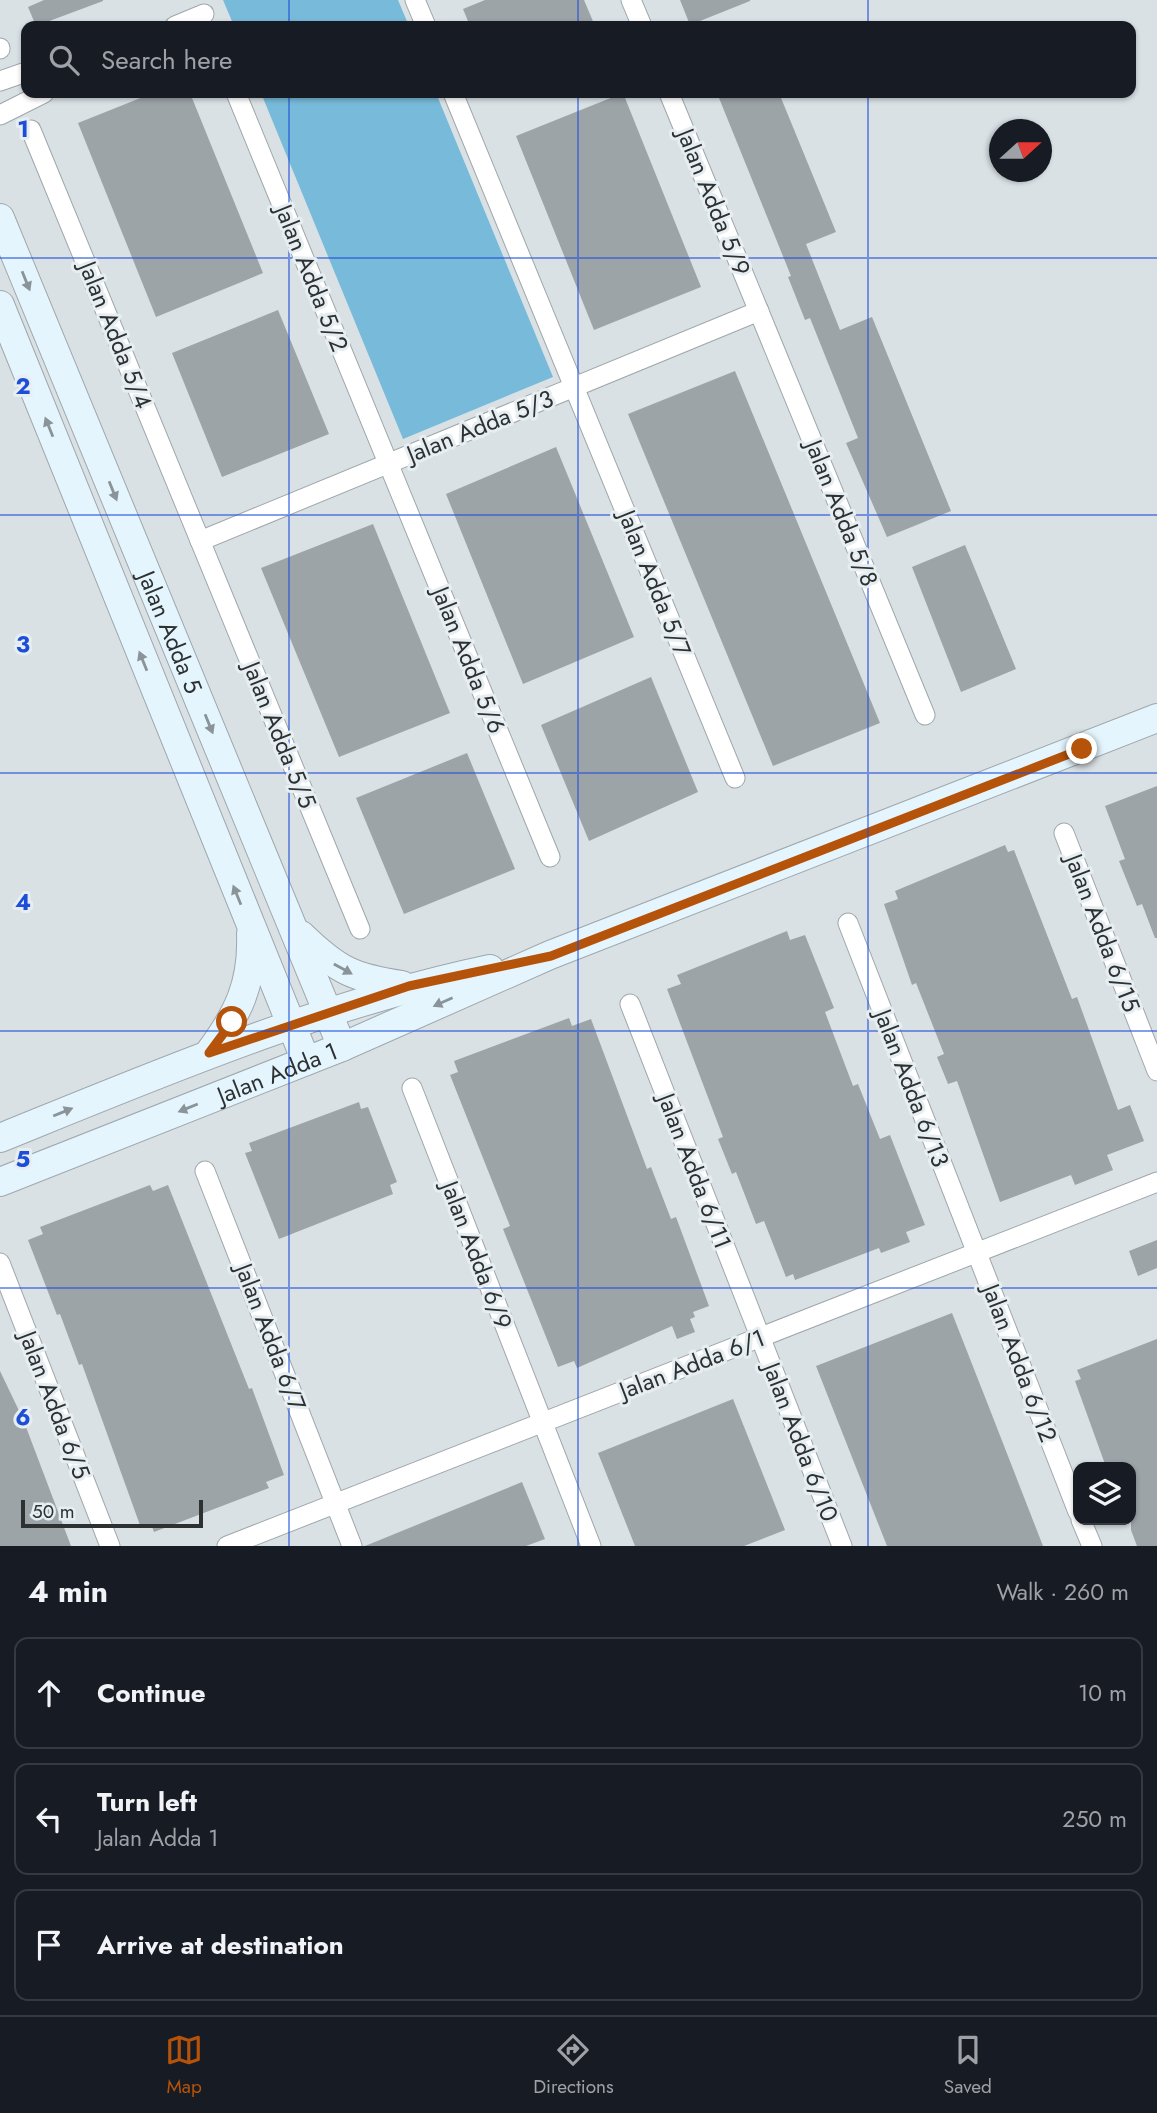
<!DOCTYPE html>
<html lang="en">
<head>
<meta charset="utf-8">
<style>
	body { margin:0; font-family:Jost,sans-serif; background:#242831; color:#f1f3f6 }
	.controls { position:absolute; right:21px; bottom:21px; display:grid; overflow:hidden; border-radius:14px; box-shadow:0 2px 5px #0004 }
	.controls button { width:63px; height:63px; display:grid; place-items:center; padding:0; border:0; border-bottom:2px solid #363941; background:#171b24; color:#f1f3f6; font:35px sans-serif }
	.compass { position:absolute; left:989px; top:119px; width:63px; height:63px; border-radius:50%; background:#171b24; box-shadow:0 2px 5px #0004; rotate:69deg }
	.scale { position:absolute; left:21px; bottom:18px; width:182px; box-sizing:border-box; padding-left:7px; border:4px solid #2e3132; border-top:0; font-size:19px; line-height:24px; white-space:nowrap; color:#2e3132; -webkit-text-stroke:5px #e6eef2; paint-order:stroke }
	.stop { position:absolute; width:21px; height:21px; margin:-16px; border:5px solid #b45309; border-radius:50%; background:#fff }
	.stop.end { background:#b45309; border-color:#fff; box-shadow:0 2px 7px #0008 }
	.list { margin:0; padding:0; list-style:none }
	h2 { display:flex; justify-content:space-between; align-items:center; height:91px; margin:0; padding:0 28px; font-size:30px }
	h2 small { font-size:23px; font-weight:400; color:#9ea1a6 }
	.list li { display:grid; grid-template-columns:46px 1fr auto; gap:21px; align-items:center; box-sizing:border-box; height:112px; margin:0 14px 14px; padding:0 14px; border:2px solid #363941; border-radius:14px }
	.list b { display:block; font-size:26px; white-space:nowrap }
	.list p { margin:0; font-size:23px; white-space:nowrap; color:#9ea1a6 }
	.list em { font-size:23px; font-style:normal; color:#9ea1a6 }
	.icon { flex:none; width:38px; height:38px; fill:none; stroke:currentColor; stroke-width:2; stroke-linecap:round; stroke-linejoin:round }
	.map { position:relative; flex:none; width:1157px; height:1546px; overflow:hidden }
	.search { position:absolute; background:#171b24; box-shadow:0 2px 5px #0004; left:21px; right:21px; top:21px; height:77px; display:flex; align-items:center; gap:18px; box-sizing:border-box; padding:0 24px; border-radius:14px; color:#9ea1a6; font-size:26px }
	.sheet { height:469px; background:#171b24 }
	nav { display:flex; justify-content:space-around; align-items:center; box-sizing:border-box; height:98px; border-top:2px solid #363941; background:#171b24; font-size:19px; color:#9ea1a6 }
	nav a { display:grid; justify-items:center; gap:4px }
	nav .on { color:#b45309 }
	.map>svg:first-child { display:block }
	.green { fill:#78bada }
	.building { fill:#9da4a8 }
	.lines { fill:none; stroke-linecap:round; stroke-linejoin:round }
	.street-casing { stroke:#9fa7ab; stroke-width:21 }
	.secondary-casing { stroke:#9fa7ab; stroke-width:30 }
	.street { stroke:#fff; stroke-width:19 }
	.secondary { stroke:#e4f5fe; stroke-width:28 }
	.oneway { fill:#899398 }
	.route { stroke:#b45309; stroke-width:9 }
	.grid { fill:none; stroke:#1d4ed8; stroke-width:2; stroke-opacity:0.55 }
	.labels { text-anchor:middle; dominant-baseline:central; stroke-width:6; stroke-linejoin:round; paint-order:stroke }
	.street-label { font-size:24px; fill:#2e3132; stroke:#e6eef2 }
	.grid-label { font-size:23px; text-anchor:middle; font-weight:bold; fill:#1d4ed8; stroke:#e6eef2; stroke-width:6; stroke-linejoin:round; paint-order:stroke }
</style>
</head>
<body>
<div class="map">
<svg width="1157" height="1546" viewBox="0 0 1157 1546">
	<rect width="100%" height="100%" fill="#d9e1e5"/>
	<g class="green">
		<path d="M 223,0 L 398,0 L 409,26 L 234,26 Z"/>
		<path d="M 261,93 L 436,93 L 553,377 L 403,439 Z"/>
	</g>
	<g class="building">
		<path d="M 44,0 L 103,0 L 103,1 L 36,26 L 28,7 Z"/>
		<path d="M 485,0 L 584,0 L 595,26 L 470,26 L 463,9 Z"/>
		<path d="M 680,0 L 750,0 L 750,1 L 690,25 Z"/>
		<path d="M 153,93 L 190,93 L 263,273 L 156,317 L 78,123 Z"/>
		<path d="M 623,93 L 701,287 L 594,330 L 516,136 Z"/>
		<path d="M 717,93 L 779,93 L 836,232 L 806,244 L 840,330 L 872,317 L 951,511 L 887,537 L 846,443 L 858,438 L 810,318 L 805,320 L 788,277 L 791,276 Z"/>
		<path d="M 278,310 L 329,434 L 222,477 L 172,353 Z"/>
		<path d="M 735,371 L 880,723 L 773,766 L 628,414 Z"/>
		<path d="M 556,447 L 634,637 L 523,684 L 446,494 Z"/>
		<path d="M 373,524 L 450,713 L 339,757 L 261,568 Z"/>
		<path d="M 965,545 L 1016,669 L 961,692 L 912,567 Z"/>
		<path d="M 651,677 L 698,792 L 589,841 L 541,725 Z"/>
		<path d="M 467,753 L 515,869 L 404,914 L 356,798 Z"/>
		<path d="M 1157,786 L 1157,938 L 1155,938 L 1142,904 L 1137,906 L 1119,861 L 1125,859 L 1105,806 Z"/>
		<path d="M 1005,845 L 1008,852 L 1014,850 L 1072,999 L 1077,997 L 1118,1110 L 1130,1105 L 1144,1141 L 1107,1155 L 1113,1170 L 1075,1185 L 1071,1175 L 1000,1202 L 957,1081 L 948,1084 L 937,1057 L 944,1054 L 916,983 L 912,985 L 884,904 L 898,899 L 895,891 Z"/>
		<path d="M 787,931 L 790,940 L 805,935 L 834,1008 L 825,1012 L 853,1086 L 858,1084 L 880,1139 L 890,1135 L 925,1225 L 906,1232 L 910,1242 L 881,1253 L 879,1248 L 795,1280 L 793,1274 L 786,1277 L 764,1221 L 756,1224 L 736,1172 L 732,1174 L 718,1139 L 723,1137 L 667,989 L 681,984 L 677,975 Z"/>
		<path d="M 569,1018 L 572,1026 L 591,1019 L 647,1169 L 651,1167 L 671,1219 L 676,1217 L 709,1306 L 693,1312 L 695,1317 L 690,1319 L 695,1332 L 677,1339 L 672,1326 L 577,1368 L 574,1361 L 558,1367 L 503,1229 L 510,1226 L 450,1075 L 458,1072 L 454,1061 Z"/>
		<path d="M 359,1102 L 361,1109 L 368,1107 L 397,1182 L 390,1185 L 393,1194 L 279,1239 L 245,1153 L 252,1151 L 249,1143 Z"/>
		<path d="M 150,1185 L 153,1191 L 168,1185 L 249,1389 L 252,1388 L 284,1475 L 266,1482 L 269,1488 L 154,1532 L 151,1524 L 141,1528 L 82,1364 L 79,1365 L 60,1314 L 57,1315 L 28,1240 L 43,1234 L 40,1227 Z"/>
		<path d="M 1157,1240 L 1157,1268 L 1138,1276 L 1129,1251 Z"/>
		<path d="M 952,1313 L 992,1415 L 1043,1546 L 887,1546 L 816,1366 Z"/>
		<path d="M 1157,1339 L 1157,1546 L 1137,1546 L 1131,1530 L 1131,1467 L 1106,1467 L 1075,1381 L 1081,1379 L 1077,1370 Z"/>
		<path d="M 0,1371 L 23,1419 L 71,1546 L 0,1546 Z"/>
		<path d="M 733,1399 L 785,1530 L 744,1546 L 635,1546 L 598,1453 Z"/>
		<path d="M 522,1482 L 545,1539 L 526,1546 L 365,1546 Z"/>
	</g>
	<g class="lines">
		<defs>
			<g id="street">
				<path d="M 415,0 L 426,26"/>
				<path d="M 631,0 L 642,26"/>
				<path d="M 175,26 L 204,14"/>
				<path d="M 0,48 L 0,49"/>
				<path d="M 0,81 L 26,72"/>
				<path d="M 236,93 L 550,857"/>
				<path d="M 453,93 L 735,778"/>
				<path d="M 669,93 L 925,715"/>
				<path d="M 0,115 L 44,93"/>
				<path d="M 31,130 L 360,929"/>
				<path d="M 200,541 L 759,311"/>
				<path d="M 1064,833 L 1157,1071"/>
				<path d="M 848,923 L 1078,1512"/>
				<path d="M 630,1004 L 842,1546"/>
				<path d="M 412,1088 L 591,1546"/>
				<path d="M 205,1171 L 352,1546"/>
				<path d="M 0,1263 L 110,1546"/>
				<path d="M 1081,1520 L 1092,1546"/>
				<path d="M 227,1546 L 1157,1182"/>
			</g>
			<g id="secondary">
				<path id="s1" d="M 0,218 L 342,1047"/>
				<path d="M 0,305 L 306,1061"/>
				<path d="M 301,935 C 337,970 353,978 402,985"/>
				<path d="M 209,1053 C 238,1014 253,984 251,934"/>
				<path d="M 0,1138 C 160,1073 320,1005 490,969"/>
				<path id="s2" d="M 0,1182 L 342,1047 L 550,955 L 1157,718"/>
			</g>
		</defs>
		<use href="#street" class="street-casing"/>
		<use href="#secondary" class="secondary-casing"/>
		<use href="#street" class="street"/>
		<use href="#secondary" class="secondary"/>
	</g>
	<defs><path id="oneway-solid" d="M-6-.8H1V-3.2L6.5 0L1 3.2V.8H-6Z" transform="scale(1.75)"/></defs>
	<g class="oneway">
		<use href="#oneway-solid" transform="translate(26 281) rotate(68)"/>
		<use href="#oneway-solid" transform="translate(49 427) rotate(-112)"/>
		<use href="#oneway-solid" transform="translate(113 491) rotate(68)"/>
		<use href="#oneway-solid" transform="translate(143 661) rotate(-112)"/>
		<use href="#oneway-solid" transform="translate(209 724) rotate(68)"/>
		<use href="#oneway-solid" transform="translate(237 895) rotate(-112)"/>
		<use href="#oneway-solid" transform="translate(343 969) rotate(29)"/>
		<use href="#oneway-solid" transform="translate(443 1002) rotate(156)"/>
		<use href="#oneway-solid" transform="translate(188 1108) rotate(158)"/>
		<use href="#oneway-solid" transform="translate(63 1112) rotate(-22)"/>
	</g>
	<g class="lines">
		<path class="route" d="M 232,1022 L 209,1053 L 409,986 L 551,956 L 1082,749"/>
	</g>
	<path class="grid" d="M 289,0 L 289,26M 578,0 L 578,26M 868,0 L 868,26M 289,93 L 289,1546M 578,93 L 578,1546M 868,93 L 868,1546M 0,258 L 1157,258M 0,515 L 1157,515M 0,773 L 1157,773M 0,1031 L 1157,1031M 0,1288 L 1157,1288"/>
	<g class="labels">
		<g class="street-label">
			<text transform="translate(714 202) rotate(68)">Jalan Adda 5/9</text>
			<text transform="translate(312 278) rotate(68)">Jalan Adda 5/2</text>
			<text transform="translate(116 335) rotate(68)">Jalan Adda 5/4</text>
			<text transform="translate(480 426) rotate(-22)">Jalan Adda 5/3</text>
			<text transform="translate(842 513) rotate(68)">Jalan Adda 5/8</text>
			<text transform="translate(655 583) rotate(68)">Jalan Adda 5/7</text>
			<text stroke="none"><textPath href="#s1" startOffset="448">Jalan Adda 5</textPath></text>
			<text transform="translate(469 660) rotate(68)">Jalan Adda 5/6</text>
			<text transform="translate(280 735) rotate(68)">Jalan Adda 5/5</text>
			<text transform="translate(1103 933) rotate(69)">Jalan Adda 6/15</text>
			<text stroke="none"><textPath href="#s2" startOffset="298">Jalan Adda 1</textPath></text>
			<text transform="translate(912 1088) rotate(69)">Jalan Adda 6/13</text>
			<text transform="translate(695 1171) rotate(69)">Jalan Adda 6/11</text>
			<text transform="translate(477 1255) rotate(69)">Jalan Adda 6/9</text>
			<text transform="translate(271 1337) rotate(69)">Jalan Adda 6/7</text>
			<text transform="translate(1020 1363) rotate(69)">Jalan Adda 6/12</text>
			<text transform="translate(692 1364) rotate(-21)">Jalan Adda 6/1</text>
			<text transform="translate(55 1405) rotate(69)">Jalan Adda 6/5</text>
			<text transform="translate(801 1442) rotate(69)">Jalan Adda 6/10</text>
		</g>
	</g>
	<g class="grid-label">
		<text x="23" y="137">1</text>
		<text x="23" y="394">2</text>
		<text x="23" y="652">3</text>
		<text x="23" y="910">4</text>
		<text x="23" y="1167">5</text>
		<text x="23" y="1425">6</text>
	</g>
</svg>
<div class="controls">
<button><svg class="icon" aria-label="layers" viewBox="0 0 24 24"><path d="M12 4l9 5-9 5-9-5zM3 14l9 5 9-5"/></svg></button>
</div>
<svg class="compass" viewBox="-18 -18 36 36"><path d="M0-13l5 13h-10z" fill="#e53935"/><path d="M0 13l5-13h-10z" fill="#9ea1a6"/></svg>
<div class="scale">50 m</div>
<div class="stop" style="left:232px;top:1022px"></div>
<div class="stop end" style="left:1082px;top:749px"></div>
<div class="search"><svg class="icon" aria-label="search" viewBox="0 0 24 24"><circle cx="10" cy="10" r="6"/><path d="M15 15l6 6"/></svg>Search here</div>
</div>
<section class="sheet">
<h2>4 min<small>Walk · 260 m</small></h2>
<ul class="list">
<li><svg class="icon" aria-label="ahead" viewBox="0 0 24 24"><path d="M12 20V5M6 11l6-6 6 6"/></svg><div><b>Continue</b></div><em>10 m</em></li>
<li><svg class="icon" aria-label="left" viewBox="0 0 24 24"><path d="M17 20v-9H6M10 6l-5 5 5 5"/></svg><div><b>Turn left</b><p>Jalan Adda 1</p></div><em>250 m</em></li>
<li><svg class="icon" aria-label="arrive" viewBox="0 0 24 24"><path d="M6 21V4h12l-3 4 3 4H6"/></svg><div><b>Arrive at destination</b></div></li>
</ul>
</section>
<nav>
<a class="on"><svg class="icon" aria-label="map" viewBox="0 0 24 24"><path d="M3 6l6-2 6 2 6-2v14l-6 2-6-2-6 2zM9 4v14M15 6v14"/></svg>Map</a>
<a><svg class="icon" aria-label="directions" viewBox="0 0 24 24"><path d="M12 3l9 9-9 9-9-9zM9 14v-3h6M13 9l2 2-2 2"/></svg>Directions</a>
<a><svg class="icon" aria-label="saved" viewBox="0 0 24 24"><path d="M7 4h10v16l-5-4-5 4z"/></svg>Saved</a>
</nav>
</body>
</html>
